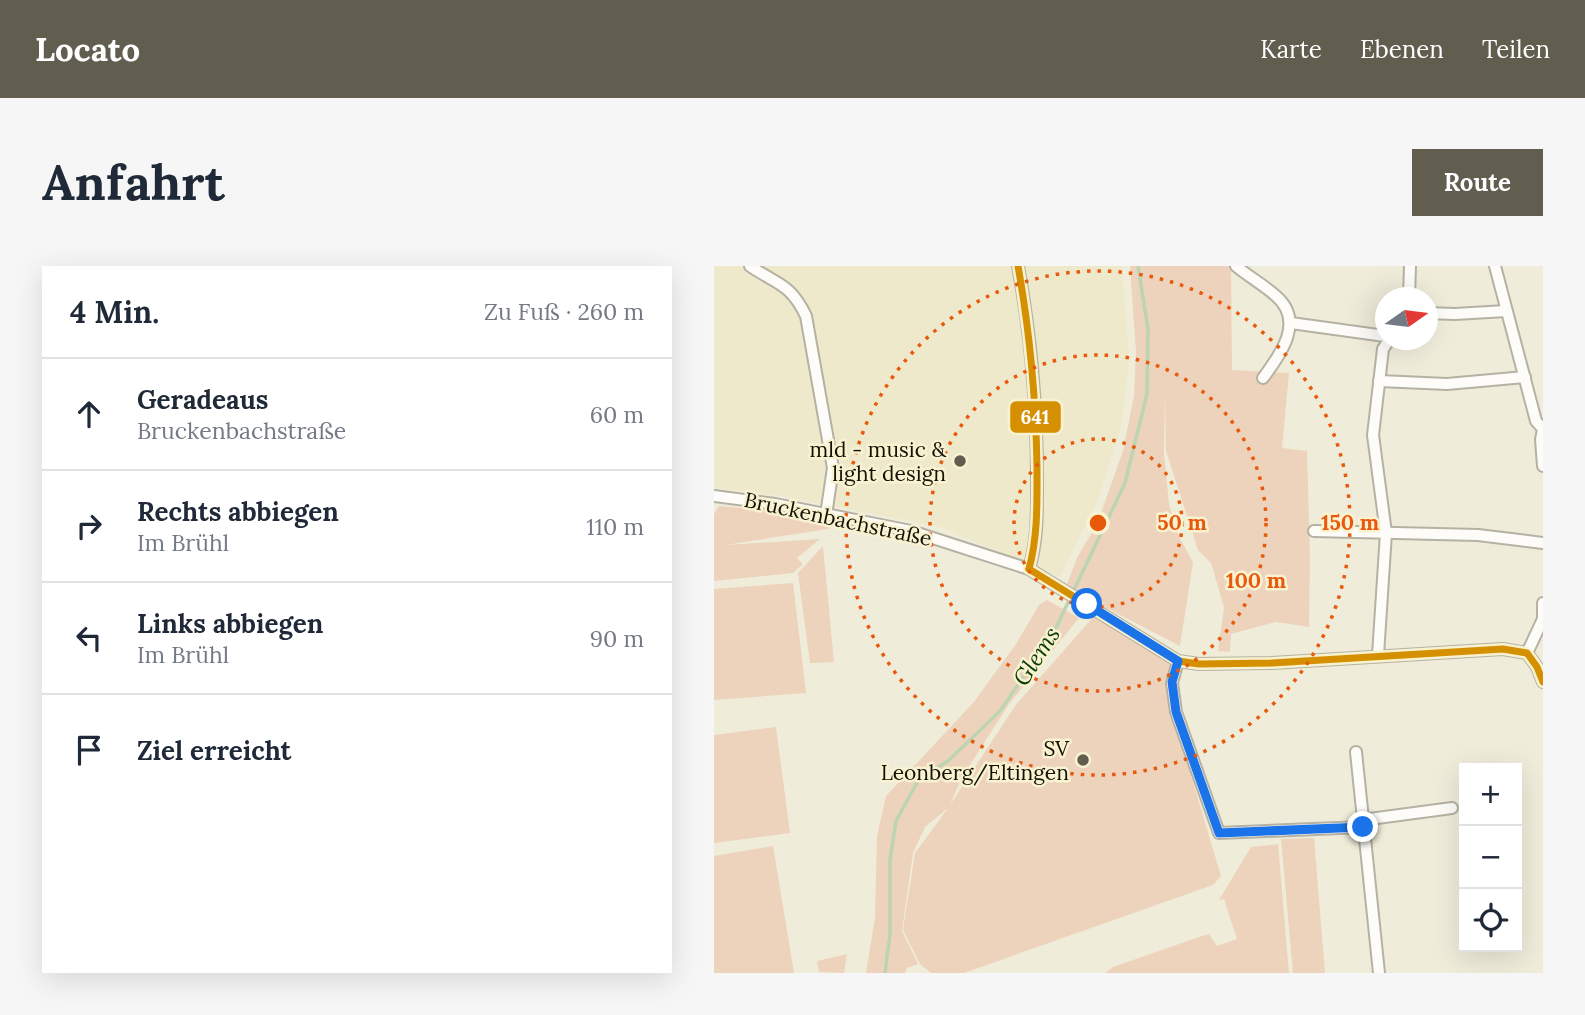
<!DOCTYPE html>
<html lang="de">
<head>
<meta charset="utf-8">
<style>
	body { margin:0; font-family:Lora,serif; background:#f6f6f7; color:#1f2937 }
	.controls { position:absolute; right:21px; bottom:21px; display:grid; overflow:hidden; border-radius:0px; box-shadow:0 7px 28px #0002 }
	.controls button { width:63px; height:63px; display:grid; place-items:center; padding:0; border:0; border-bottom:2px solid #e0e1e3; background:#fff; color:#1f2937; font:35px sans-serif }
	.compass { position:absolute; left:661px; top:21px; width:63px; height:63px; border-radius:50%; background:#fff; box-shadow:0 7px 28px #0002; rotate:76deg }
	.stop { position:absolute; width:21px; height:21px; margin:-16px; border:5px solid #1a73e8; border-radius:50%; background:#fff }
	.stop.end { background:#1a73e8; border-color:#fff; box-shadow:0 2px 7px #0008 }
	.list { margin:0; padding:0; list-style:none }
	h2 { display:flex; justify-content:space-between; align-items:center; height:91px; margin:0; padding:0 28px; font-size:30px }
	h2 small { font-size:23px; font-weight:400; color:#747a83 }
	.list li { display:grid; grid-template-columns:46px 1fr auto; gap:21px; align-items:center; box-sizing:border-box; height:112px; padding:0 28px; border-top:2px solid #e0e1e3 }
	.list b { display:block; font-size:26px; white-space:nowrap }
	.list p { margin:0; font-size:23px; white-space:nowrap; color:#747a83 }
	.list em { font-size:23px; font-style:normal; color:#747a83 }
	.icon { flex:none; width:38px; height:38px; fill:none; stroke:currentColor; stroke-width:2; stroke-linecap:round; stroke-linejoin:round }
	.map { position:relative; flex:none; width:829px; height:707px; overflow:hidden; border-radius:0px }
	header { display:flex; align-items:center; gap:42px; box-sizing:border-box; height:98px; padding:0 35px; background:#615e50; color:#fff }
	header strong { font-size:33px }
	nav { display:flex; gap:38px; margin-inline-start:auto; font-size:24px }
	.intro { display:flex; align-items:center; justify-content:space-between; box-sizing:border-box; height:168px; padding:0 42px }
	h1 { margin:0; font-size:49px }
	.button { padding:18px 32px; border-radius:0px; background:#615e50; color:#fff; font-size:24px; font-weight:700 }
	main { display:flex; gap:42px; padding:0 42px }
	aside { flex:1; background:#fff; border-radius:0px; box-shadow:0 7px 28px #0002 }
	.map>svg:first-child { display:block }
	.built { fill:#efe9cb }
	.green { fill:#edd3bc }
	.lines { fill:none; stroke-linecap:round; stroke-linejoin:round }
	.stream { stroke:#bdd4b3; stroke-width:3.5 }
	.street-casing { stroke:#b5b2a4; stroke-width:14 }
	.street { stroke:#fdfcf9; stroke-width:10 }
	.bus-1-casing { stroke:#f9f2d1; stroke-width:12 }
	.bus-1 { stroke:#d59001; stroke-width:7 }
	.route { stroke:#1a73e8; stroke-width:9 }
	.ring { fill:none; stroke:#e8590c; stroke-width:3.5; stroke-dasharray:3.5 7 }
	.poi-dot { fill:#615e50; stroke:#f9f2d1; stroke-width:2.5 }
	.labels { text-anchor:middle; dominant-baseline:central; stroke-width:5; stroke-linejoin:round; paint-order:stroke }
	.poi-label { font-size:21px; fill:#141206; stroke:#f9f2d1; text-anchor:end }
	.street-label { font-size:21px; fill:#141206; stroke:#f9f2d1 }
	.water-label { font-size:23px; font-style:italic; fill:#0b3c05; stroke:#f9f2d1 }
	.centre { fill:#e8590c; stroke:#f9f2d1; stroke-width:3.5 }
	.ring-label { font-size:21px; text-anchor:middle; font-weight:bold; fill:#e8590c; stroke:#f9f2d1; stroke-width:5; stroke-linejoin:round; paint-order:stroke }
	.line-badge { stroke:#f9f2d1; stroke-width:2.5 }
	.badge-label { font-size:19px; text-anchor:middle; font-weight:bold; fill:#fff }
</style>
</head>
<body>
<header>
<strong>Locato</strong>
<nav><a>Karte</a><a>Ebenen</a><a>Teilen</a></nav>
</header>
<div class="intro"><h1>Anfahrt</h1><a class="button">Route</a></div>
<main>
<aside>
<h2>4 Min.<small>Zu Fuß · 260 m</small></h2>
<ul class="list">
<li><svg class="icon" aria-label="ahead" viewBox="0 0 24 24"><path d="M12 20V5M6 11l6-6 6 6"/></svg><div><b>Geradeaus</b><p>Bruckenbachstraße</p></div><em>60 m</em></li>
<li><svg class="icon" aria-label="right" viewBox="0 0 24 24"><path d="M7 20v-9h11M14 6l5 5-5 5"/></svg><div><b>Rechts abbiegen</b><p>Im Brühl</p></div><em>110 m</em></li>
<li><svg class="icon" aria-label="left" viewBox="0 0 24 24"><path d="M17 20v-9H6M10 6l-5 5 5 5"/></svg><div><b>Links abbiegen</b><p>Im Brühl</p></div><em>90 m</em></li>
<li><svg class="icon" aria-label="arrive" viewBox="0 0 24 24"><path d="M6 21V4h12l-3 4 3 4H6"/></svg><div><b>Ziel erreicht</b></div></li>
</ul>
</aside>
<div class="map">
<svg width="829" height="707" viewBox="0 0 829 707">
	<rect width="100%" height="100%" fill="#f0ecda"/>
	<path class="built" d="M 0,0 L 408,0 L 415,91 L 408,158 L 384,233 L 346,311 L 226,261 L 63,229 L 0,222 Z"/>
	<g class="green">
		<path d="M 416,0 L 517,0 L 518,104 L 575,107 L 568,182 L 593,185 L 596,292 L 595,361 L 562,356 L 517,368 L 516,386 L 504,385 L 510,341 L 497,297 L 484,284 L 452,185 L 451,127 L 450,188 L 455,238 L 465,271 L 479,296 L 466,380 L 377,334 L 353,318 L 364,290 L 383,258 L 409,185 L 420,130 L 422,85 Z"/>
		<path d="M 5,240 L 62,245 L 120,259 L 114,263 L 12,279 L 106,273 L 83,292 L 89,298 L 79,307 L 0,315 L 0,248 Z"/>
		<path d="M 109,280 L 120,396 L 96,397 L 84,307 Z"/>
		<path d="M 79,317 L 92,427 L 0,434 L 0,323 Z"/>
		<path d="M 333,334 L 365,352 L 295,438 L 247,513 L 236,539 L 301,440 L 380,350 L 456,395 L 452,425 L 507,610 L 499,619 L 250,707 L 217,707 L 206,698 L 189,664 L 201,587 L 234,542 L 211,561 L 199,587 L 188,665 L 204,698 L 193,702 L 191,707 L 152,707 L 161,652 L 163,570 L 172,530 L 259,437 L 302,378 L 325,339 Z"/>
		<path d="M 62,461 L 76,567 L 0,577 L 0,469 Z"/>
		<path d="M 600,572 L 611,707 L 579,707 L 567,573 Z"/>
		<path d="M 564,578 L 575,707 L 391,707 L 399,701 L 488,670 L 495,668 L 503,680 L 523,673 L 510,633 L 505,634 L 537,581 Z"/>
		<path d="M 59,580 L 80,707 L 0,707 L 0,590 Z"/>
		<path d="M 133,688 L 130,707 L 105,706 L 103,695 Z"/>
	</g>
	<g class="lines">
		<path class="stream" d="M 171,707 L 176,668 L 176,594 L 182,555 L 205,513 L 234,495 L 286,445 L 339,368 L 411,217 L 433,128 L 434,63 L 424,0"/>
		<defs>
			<g id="street">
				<path d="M 36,0 C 64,19 76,17 92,50 L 119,202 L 112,249"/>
				<path d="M 304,0 C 317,70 323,142 323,213 C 323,244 324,273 315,303"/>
				<path d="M 522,0 C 535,11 550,19 562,30 C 591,55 567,88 549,112"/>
				<path d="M 781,0 L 822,155 L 829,163"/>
				<path d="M 695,32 L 696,0"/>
				<path d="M 713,47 L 741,48 L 792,45"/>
				<path d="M 577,57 L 671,70"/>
				<path d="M 665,115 L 733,118 L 811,111"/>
				<path d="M 829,164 L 827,173 L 829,200"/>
				<path d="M 0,230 L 61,238 L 197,265 L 315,303 L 464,395 L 485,398 L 558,397 L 789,383 L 813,387 L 823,401 L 829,416"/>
				<path d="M 600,265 L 764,269 L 829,277"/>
				<path d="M 813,387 L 829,353 L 829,337"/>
				<path d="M 664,389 L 672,267 L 659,169 L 669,83 L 675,74"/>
				<path d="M 464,395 L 458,417 L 462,446 L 505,567 L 649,561"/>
				<path d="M 642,486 L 665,707"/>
				<path d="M 648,554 L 738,542"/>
			</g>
		</defs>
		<use href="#street" class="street-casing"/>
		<use href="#street" class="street"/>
		<defs>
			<g id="bus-1">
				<path d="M 304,0 C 316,67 322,134 323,202 C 323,236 324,270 315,303"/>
				<path d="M 315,303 L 464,395 L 485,398 L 558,397 L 789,383 L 813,387 L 823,401 L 829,416"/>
			</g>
		</defs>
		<use href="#bus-1" class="bus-1-casing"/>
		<use href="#bus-1" class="bus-1"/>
	</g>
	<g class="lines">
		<path class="route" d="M 373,338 L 464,395 L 458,416 L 462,446 L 505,567 L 649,561"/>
	</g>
	<g class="ring">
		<circle cx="384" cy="257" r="84"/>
		<circle cx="384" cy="257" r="168"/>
		<circle cx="384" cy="257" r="252"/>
	</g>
	<g class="poi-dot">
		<circle cx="246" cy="195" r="7"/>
		<circle cx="369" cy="494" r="7"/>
	</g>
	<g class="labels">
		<g class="poi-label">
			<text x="232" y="183">mld - music &amp;<tspan x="232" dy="24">light design</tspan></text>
			<text x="355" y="482">SV<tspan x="355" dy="24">Leonberg/Eltingen</tspan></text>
		</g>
		<g class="street-label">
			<text transform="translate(124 253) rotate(12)">Bruckenbachstraße</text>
		</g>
		<g class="water-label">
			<text transform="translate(322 390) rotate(-57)">Glems</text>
		</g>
	</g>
	<circle cx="384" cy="257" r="10" class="centre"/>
	<g class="ring-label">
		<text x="468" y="264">50 m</text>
		<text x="636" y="264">150 m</text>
		<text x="542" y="322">100 m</text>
	</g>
	<rect class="line-badge" x="295" y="134" width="53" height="34" rx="7" fill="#d59001"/>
	<g class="badge-label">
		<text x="321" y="158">641</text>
	</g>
</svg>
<div class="controls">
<button>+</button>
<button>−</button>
<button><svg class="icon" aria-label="locate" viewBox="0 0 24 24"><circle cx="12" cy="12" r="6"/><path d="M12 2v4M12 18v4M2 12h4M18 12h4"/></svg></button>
</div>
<svg class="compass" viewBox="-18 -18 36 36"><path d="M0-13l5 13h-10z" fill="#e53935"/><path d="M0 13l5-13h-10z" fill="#747a83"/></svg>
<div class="stop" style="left:373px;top:338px"></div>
<div class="stop end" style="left:649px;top:561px"></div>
</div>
</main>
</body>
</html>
